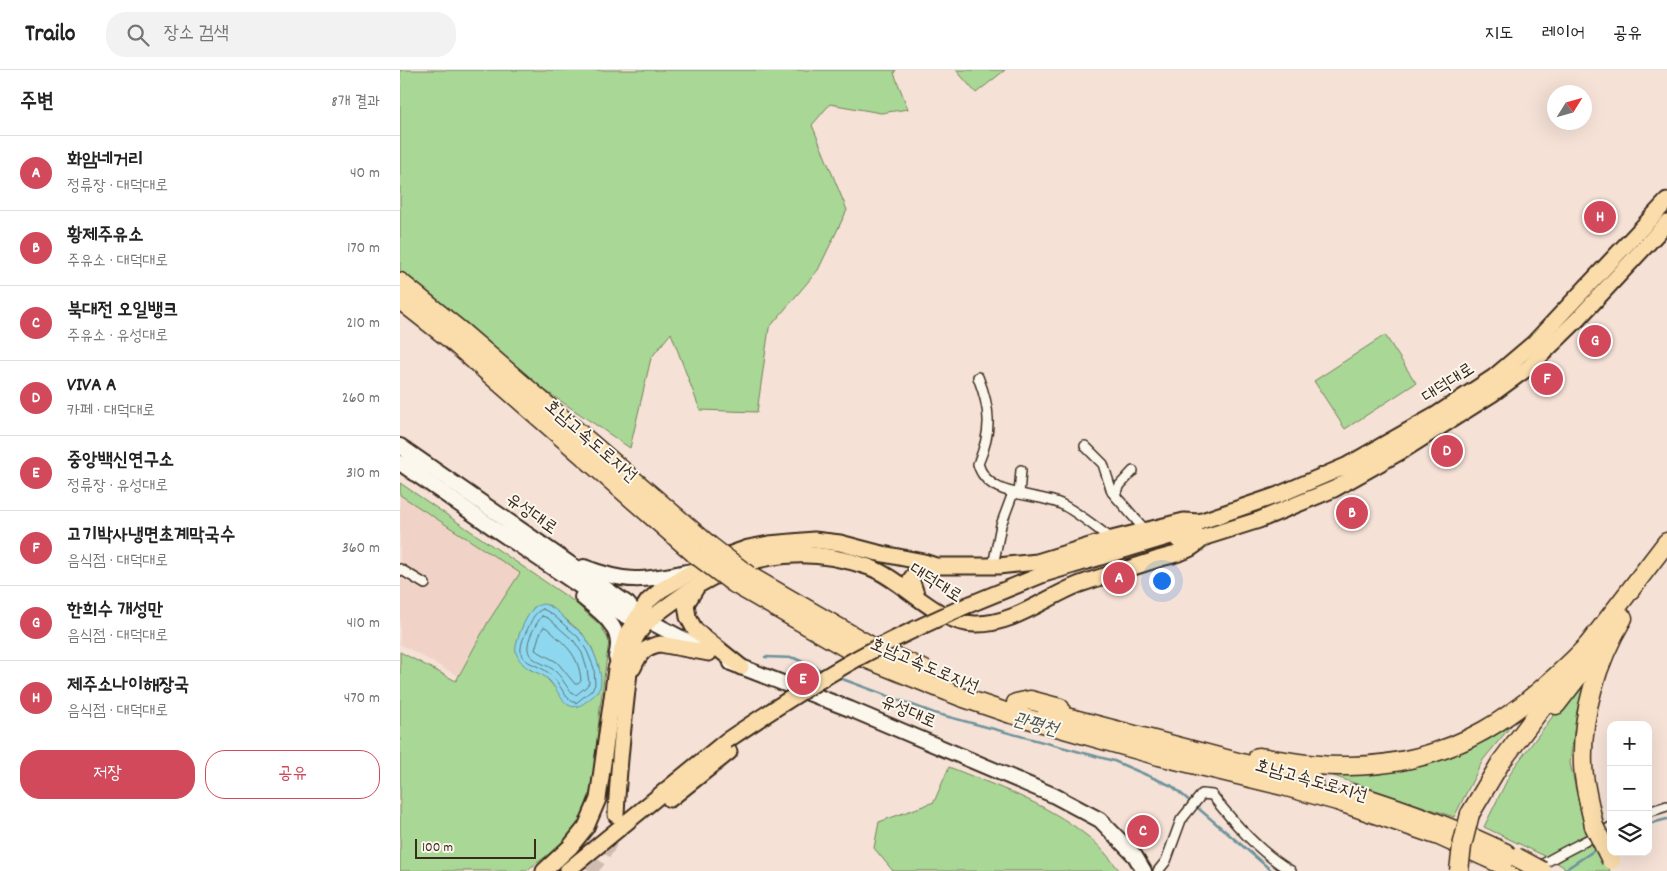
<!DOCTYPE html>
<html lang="ko">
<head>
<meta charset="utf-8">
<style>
	body { margin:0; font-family:Dekko,"Poor Story",sans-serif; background:#f2f2f2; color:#222 }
	.controls { position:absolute; right:15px; bottom:15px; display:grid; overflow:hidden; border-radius:10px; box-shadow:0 5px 20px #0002 }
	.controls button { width:45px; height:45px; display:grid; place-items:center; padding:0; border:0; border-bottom:1px solid #e0e0e0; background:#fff; color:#222; font:25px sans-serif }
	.compass { position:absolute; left:1147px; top:15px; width:45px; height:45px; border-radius:50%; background:#fff; box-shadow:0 5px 20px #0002; rotate:53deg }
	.scale { position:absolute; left:15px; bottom:12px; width:121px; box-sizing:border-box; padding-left:5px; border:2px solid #3b2a1e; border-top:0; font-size:14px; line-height:18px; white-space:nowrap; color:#3b2a1e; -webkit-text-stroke:4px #fbf7ec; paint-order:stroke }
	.you { position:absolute; left:761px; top:510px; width:18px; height:18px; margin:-12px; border:4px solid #fff; border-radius:50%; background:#1a73e8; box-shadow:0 0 0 8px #1a73e833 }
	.badge { display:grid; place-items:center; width:32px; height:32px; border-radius:50%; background:#d1495b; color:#fff; font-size:16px; font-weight:700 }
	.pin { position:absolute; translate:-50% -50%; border:2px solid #fff; box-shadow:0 1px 5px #0006 }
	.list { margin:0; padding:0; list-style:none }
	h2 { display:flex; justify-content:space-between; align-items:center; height:65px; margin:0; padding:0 20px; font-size:21px }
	h2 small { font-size:16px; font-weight:400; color:#767676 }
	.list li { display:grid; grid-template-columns:32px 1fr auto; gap:15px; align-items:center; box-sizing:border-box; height:75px; padding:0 20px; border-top:1px solid #e0e0e0 }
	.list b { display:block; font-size:19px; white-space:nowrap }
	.list p { margin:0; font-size:16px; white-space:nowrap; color:#767676 }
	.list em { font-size:16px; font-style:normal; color:#767676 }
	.actions { display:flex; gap:10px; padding:15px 20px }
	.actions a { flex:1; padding:11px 0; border:1px solid #d1495b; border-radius:20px; text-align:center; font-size:18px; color:#d1495b }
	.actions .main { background:#d1495b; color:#fff }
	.icon { flex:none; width:28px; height:28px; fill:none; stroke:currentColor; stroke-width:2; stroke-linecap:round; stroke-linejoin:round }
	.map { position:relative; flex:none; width:1267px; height:801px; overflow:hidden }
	header { display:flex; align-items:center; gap:30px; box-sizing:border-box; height:70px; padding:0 25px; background:#fff; border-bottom:1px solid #e0e0e0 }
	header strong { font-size:24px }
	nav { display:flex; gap:28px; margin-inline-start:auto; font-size:18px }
	.search { width:350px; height:45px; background:#f2f2f2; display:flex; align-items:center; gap:12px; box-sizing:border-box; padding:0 18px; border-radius:20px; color:#767676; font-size:19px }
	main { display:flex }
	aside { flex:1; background:#fff }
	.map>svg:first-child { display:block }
	.built { fill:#f1d2c7 }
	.green { fill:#a9d796; stroke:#72805a; fill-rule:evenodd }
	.water { fill:#8ed8ef; stroke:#6d929b }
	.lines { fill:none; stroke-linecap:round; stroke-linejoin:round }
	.shore { stroke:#5c7072; stroke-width:1 }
	.stream { stroke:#6d929b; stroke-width:2.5 }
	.primary-tunnel { stroke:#d0bcb1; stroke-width:15; stroke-dasharray:15 8; stroke-linecap:butt }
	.minor-casing { stroke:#3b2a1e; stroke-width:12 }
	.secondary-casing { stroke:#3b2a1e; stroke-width:18 }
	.primary-casing { stroke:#3b2a1e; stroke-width:19 }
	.motorway-casing { stroke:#3b2a1e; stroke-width:21 }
	.minor { stroke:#fbf7ec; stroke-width:9 }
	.secondary { stroke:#fbf7ec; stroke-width:14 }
	.primary { stroke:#faddab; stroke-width:15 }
	.motorway { stroke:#faddab; stroke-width:18 }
	.primary-bridge-casing { stroke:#3b2a1e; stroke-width:19; stroke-linecap:butt }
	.motorway-bridge-casing { stroke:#3b2a1e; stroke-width:21; stroke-linecap:butt }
	.primary-bridge { stroke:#faddab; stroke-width:15 }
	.motorway-bridge { stroke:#faddab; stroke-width:18 }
	.labels { text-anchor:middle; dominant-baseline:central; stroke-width:4; stroke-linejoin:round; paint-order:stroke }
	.street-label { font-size:18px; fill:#3b2a1e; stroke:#fbf7ec }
	.water-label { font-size:19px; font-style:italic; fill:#505652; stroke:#fbf7ec }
</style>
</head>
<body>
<header>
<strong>Trailo</strong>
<div class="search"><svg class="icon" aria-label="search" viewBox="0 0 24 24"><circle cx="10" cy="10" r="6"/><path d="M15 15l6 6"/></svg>장소 검색</div>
<nav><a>지도</a><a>레이어</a><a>공유</a></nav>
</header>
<main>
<aside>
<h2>주변<small>8개 결과</small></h2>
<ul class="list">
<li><span class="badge">A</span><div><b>화암네거리</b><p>정류장 · 대덕대로</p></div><em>40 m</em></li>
<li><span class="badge">B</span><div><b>황제주유소</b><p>주유소 · 대덕대로</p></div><em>170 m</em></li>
<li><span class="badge">C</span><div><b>북대전 오일뱅크</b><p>주유소 · 유성대로</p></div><em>210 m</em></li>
<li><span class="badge">D</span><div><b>VIVA A</b><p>카페 · 대덕대로</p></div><em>260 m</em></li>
<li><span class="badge">E</span><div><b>중앙백신연구소</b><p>정류장 · 유성대로</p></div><em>310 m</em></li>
<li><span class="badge">F</span><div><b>고기박사냉면초계막국수</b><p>음식점 · 대덕대로</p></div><em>360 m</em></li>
<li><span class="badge">G</span><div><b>한희수 개성만</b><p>음식점 · 대덕대로</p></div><em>410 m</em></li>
<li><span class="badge">H</span><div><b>제주소나이해장국</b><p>음식점 · 대덕대로</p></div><em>470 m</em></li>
</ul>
<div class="actions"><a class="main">저장</a><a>공유</a></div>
</aside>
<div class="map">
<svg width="1267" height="801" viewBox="0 0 1267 801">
	<rect width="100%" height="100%" fill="#f5e1d6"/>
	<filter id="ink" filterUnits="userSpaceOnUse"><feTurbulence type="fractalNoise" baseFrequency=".02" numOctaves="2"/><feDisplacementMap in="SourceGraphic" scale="10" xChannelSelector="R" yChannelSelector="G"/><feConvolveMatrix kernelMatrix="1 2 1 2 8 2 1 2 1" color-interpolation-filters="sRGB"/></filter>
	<g filter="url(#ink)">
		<path class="built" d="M 0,425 L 120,503 L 88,552 L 58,606 L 0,574 L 0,508 L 24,521 L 29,512 L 0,494 Z"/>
		<g class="green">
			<path d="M 0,0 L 496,0 L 494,3 L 508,39 L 481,43 L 430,34 L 412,55 L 447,140 L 418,200 L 369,258 L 357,342 L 300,340 L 271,263 L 251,288 L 230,378 L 112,298 L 51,244 L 0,201 Z"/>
			<path d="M 556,0 L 605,0 L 576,23 Z"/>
			<path d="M 985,265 L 1016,313 L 945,359 L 914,311 Z"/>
			<path d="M 0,413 L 172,530 L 201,556 L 209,571 L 200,638 L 193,713 L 184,740 L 178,753 L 168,766 L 156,779 L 126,801 L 0,801 L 0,582 L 56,611 L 88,552 L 120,503 L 0,425 ZM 149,535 L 182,563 L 192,578 L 199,597 L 200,616 L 156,619 L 145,606 L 129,599 L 116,581 C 117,565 125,550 134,537 Z"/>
			<path d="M 1190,597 L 1177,640 L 1170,693 L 1181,743 L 1210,801 L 1170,801 L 1151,789 L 1084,757 L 1112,700 Z"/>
			<path d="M 1119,646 L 1083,690 L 1054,747 L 916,700 L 967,700 Z"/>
			<path d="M 549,697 C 596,716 646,733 686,765 C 699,774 710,789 720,801 L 493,801 L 474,778 L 479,752 L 534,732 Z"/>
		</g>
		<path class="water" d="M 143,534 C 154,536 162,546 170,554 C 174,558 179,560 182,564 C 192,574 204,603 200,617 C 198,623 192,627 187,631 C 166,648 161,623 149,610 C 141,602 130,602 123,594 C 120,591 116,585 116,581 C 114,572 128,541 136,536 C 138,535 140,535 143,534 Z"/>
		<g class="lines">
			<g class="shore">
				<path d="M 143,539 L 152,544 L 178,567 L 187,581 L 194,598 L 195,615 L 191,621 L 176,633 C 165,630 161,615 153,607 C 134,587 107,599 129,556 C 132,549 135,542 143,539 Z"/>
				<path d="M 142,546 L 148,548 L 174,571 L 182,583 L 187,599 L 189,613 L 186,617 L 176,625 C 168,622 163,608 156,602 C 149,595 140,594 133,588 C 120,579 135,555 142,546 Z"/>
				<path d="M 144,557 L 147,558 C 165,575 179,584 181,611 L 178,614 L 175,614 L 157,592 L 135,580 L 139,566 Z"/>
			</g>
			<g class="stream">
				<path d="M 365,587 L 394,588 L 423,601"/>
				<path d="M 437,607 L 534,643 L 714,691 L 772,716 L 872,801"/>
				<path d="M 1248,754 L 1267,749"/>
				<path d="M 1163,801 L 1198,778"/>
			</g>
			<path class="primary-tunnel" d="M 189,801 C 199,790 210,777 213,762"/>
			<defs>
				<g id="minor">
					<path d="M 578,307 C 591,340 592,361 578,394 C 588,429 635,422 661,434 C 679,443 696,458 712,469"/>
					<path d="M 685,376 L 703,394 L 712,422 L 745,460"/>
					<path d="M 619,424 L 621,400"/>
					<path d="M 715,425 L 720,415 L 733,401"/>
					<path d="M 593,496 L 601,455 L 613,423"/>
					<path d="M 0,499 L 25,514"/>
					<path d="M 1248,742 L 1267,736"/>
					<path d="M 1135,799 C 1159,783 1186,772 1211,757"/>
					<path d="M 758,801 L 766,791 L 781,750 L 802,724 L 812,725 C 834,753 860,783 891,801"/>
				</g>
				<g id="secondary">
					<path d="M 0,376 L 228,534 L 238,546 L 228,547 L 221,544 L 92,457 L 0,393"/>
					<path d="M 184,497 C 230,515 245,510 292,501"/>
					<path d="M 182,527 C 196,539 218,553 218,574 C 218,578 217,583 216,587"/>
					<path d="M 249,551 L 302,579"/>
					<path d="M 331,593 L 450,639 L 653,725 L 700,750 L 735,786 L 744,801"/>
				</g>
				<g id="primary">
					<path d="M 778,470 L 787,468 L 805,467 L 859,450 L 934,419 L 1005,379 L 1092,324 L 1129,297 L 1177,250 L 1267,153"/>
					<path d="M 296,518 L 286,534 L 288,547 L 295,560 L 341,597"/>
					<path d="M 517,527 L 511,509 L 517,501 L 535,497"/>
					<path d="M 568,535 L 644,504 L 787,461 L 799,452 L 878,425 L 946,396 L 1036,345 L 1094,307 L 1134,273 L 1267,131"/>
					<path d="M 233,598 C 239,584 244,577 260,574 L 309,583"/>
					<path d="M 270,729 L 329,682"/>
					<path d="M 216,745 C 218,700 223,656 228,611 C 230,598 229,579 236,567 C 245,551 262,540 277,529 C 337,486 398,472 469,497 C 504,510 536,553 575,554 C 613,555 646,527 680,514 C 706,505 732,498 758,489 C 768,486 780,484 789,479 C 795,476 800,471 805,467"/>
					<path d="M 144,801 L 170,777 L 186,757 L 198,729 L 216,599 L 227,563 L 248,531 L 261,520 L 295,500 L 320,488 L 348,478 L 369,474 L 414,470 L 440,473 L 478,483 L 524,492 L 536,496 L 598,496 L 637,492 L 712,469 L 784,451 L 799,452"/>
					<path d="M 167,801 L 326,671"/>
				</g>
				<g id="motorway">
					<path d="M 0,212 L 63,263 L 309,475"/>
					<path d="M 0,230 L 51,270 L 295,484"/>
					<path d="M 348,505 L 471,576 L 525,600"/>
					<path d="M 335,514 L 462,587 L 561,627 L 611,644 L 759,686 L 883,716 L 937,731 L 1039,766 L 1116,801"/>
					<path d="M 1185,579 L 1267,472"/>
					<path d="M 616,633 L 630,630 L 660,638"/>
					<path d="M 1156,635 L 1204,573"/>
					<path d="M 647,642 L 914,712"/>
					<path d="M 858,687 C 888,691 918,697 949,696 C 1055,695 1122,644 1192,571"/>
					<path d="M 954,724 C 1006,740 1057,759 1106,783"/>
					<path d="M 1070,744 L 1101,692 L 1158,616"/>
					<path d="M 1194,756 C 1190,736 1184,716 1183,695 C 1181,644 1197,592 1223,548"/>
				</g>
			</defs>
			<use href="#minor" class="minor-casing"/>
			<use href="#secondary" class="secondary-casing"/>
			<use href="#primary" class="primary-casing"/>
			<use href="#motorway" class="motorway-casing"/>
			<use href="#minor" class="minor"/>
			<use href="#secondary" class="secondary"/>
			<use href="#primary" class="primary"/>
			<use href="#motorway" class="motorway"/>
			<defs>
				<path id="primary-bridge" d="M 326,671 C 366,644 407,617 449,593 C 487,571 528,553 568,535"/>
				<g id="motorway-bridge">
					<path d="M 309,475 L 348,505"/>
					<path d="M 295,484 L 335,514"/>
					<path d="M 1194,756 L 1211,790"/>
					<path d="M 1116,787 L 1142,801"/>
					<path d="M 1059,801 L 1062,776 L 1070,744"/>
				</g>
			</defs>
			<use href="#primary-bridge" class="primary-bridge-casing"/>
			<use href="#motorway-bridge" class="motorway-bridge-casing"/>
			<use href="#primary-bridge" class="primary-bridge"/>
			<use href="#motorway-bridge" class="motorway-bridge"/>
		</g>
	</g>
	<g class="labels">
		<g class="street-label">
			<text transform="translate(1049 314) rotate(-33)">대덕대로</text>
			<text transform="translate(190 372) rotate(41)">호남고속도로지선</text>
			<text transform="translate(131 445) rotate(35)">유성대로</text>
			<text transform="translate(535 514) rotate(32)">대덕대로</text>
			<text transform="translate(524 597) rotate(23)">호남고속도로지선</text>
			<text transform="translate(508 643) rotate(23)">유성대로</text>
			<text transform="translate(911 712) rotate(16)">호남고속도로지선</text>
		</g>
		<g class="water-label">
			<text transform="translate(635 656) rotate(15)">관평천</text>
		</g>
	</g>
</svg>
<div class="controls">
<button>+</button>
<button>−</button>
<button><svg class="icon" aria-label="layers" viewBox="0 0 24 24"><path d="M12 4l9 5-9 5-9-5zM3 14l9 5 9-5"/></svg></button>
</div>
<svg class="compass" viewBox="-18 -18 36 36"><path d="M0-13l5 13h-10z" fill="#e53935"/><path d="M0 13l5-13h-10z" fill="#767676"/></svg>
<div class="scale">100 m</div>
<div class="you"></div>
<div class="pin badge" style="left:719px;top:508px">A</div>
<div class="pin badge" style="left:952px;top:443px">B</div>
<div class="pin badge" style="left:743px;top:761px">C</div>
<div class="pin badge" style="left:1047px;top:381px">D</div>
<div class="pin badge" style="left:403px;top:609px">E</div>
<div class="pin badge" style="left:1147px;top:309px">F</div>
<div class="pin badge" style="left:1195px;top:271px">G</div>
<div class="pin badge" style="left:1200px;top:147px">H</div>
</div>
</main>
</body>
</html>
